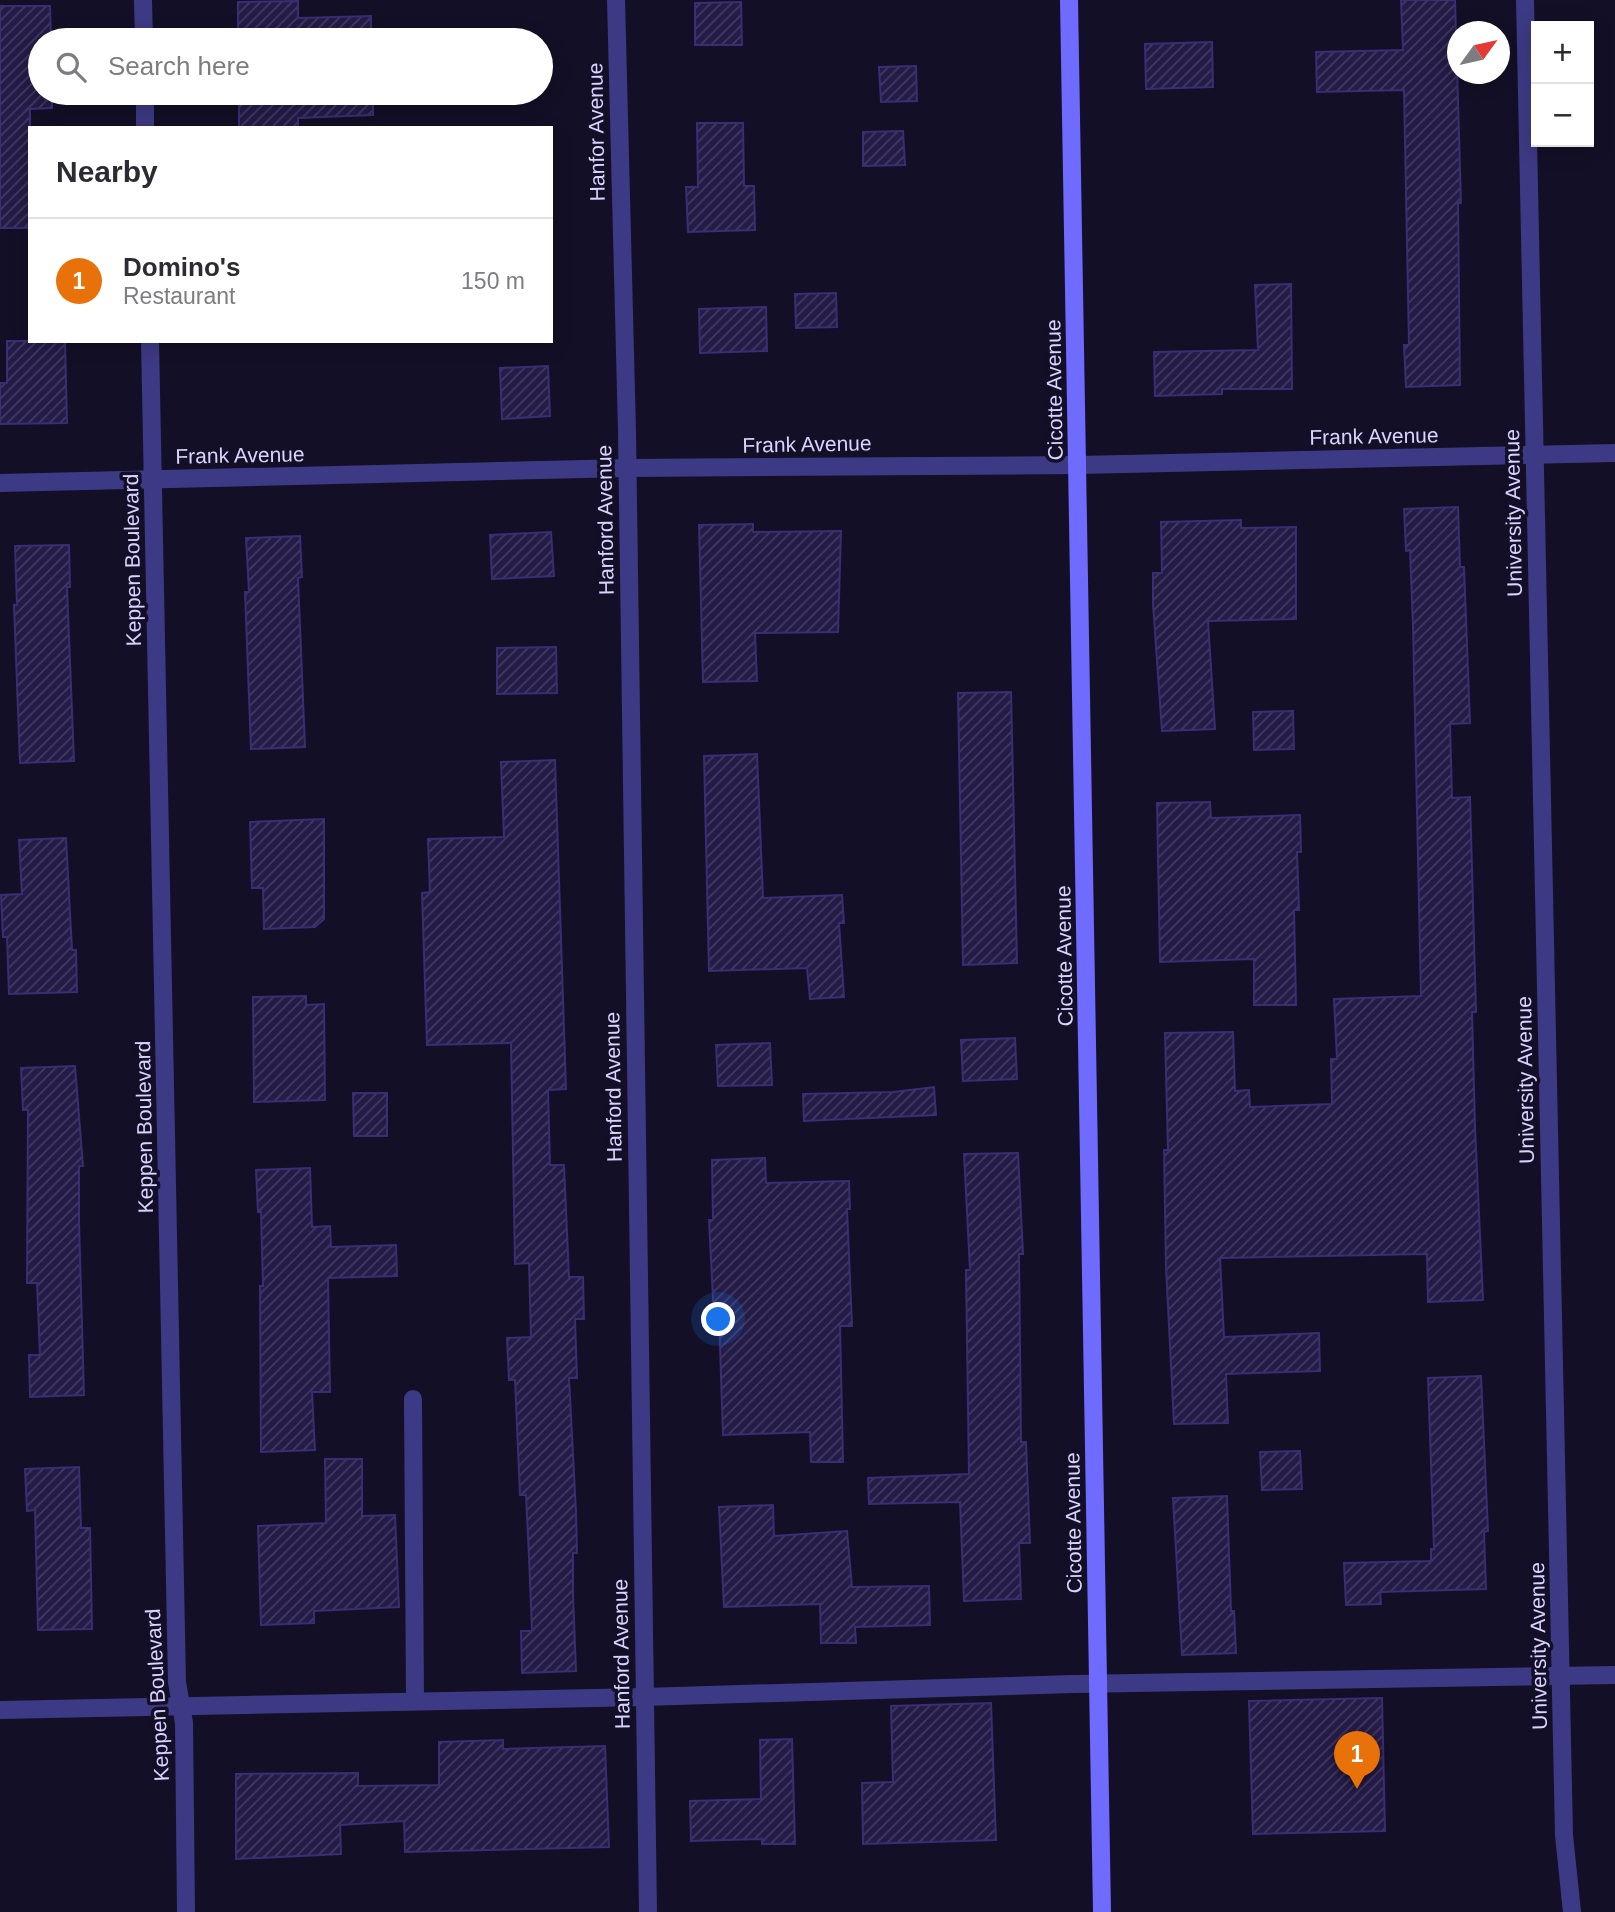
<!DOCTYPE html>
<html lang="en">
<head>
<meta charset="utf-8">
<style>
	body { margin:0; font-family:Helvetica,sans-serif; background:#f2f2f3; color:#2b2b33 }
	.controls { position:absolute; right:21px; top:21px; display:grid; overflow:hidden; border-radius:0px; box-shadow:0 4px 18px #0003 }
	.controls button { width:63px; height:63px; display:grid; place-items:center; padding:0; border:0; border-bottom:2px solid #e1e1e2; background:#fff; color:#2b2b33; font:35px sans-serif }
	.compass { position:absolute; left:1447px; top:21px; width:63px; height:63px; border-radius:50%; background:#fff; box-shadow:0 4px 18px #0003; rotate:57deg }
	.you { position:absolute; left:719px; top:1320px; width:24px; height:24px; margin:-18px; border:5px solid #fff; border-radius:50%; background:#1a73e8; box-shadow:0 0 0 10px #1a73e833 }
	.badge { display:grid; place-items:center; width:46px; height:46px; border-radius:50%; background:#1a73e8; color:#fff; font-size:23px; font-weight:700 }
	.pin { position:absolute; translate:-50% -58px; filter:drop-shadow(0 2px 4px #0008) }
	.pin::after { content:''; position:absolute; top:37px; width:24px; height:21px; background:inherit; clip-path:polygon(0 0,100% 0,50% 100%) }
	.list { margin:0; padding:0; list-style:none }
	h2 { display:flex; justify-content:space-between; align-items:center; height:91px; margin:0; padding:0 28px; font-size:30px }
	h2 small { font-size:23px; font-weight:400; color:#7c7c81 }
	.list li { display:grid; grid-template-columns:46px 1fr auto; gap:21px; align-items:center; box-sizing:border-box; height:126px; padding:0 28px; border-top:2px solid #e1e1e2 }
	.list b { display:block; font-size:26px; white-space:nowrap }
	.list p { margin:0; font-size:23px; white-space:nowrap; color:#7c7c81 }
	.list em { font-size:23px; font-style:normal; color:#7c7c81 }
	.icon { flex:none; width:38px; height:38px; fill:none; stroke:currentColor; stroke-width:2; stroke-linecap:round; stroke-linejoin:round }
	.map { position:relative; flex:none; width:1615px; height:1912px; overflow:hidden }
	.search { position:absolute; background:#fff; box-shadow:0 4px 18px #0003; left:28px; top:28px; width:525px; height:77px; display:flex; align-items:center; gap:18px; box-sizing:border-box; padding:0 24px; border-radius:38px; color:#7c7c81; font-size:26px }
	.panel { position:absolute; background:#fff; box-shadow:0 4px 18px #0003; left:28px; top:126px; width:525px; height:217px; border-radius:0px }
	.map>svg:first-child { display:block }
	.building { fill:url(#building-hatch); stroke:#3b2d73; stroke-width:2 }
	.lines { fill:none; stroke-linecap:round; stroke-linejoin:round }
	.lane { stroke:#3d3a85; stroke-width:18 }
	.street { stroke:#3d3a85; stroke-width:18 }
	.secondary { stroke:#6f6bff; stroke-width:18 }
	.labels { text-anchor:middle; dominant-baseline:central; stroke-width:7; stroke-linejoin:round; paint-order:stroke }
	.street-label { font-size:21px; fill:#d9d4ff; stroke:#130f26 }
</style>
</head>
<body>
<div class="map">
<svg width="1615" height="1912" viewBox="0 0 1615 1912">
	<defs>
		<pattern id="building-hatch" width="6" height="6" patternUnits="userSpaceOnUse" patternTransform="scale(1.75)"><rect width="6" height="6" fill="#241b47"/><path d="M-1 1l2-2M0 6l6-6M5 7l2-2" fill="none" stroke="#433b63"/></pattern>
	</defs>
	<rect width="100%" height="100%" fill="#130f26"/>
	<g class="building">
		<path d="M 1401,0 L 1455,0 L 1461,203 L 1458,203 L 1460,385 L 1406,387 L 1404,345 L 1409,345 L 1404,90 L 1317,92 L 1316,52 L 1403,50 Z"/>
		<path d="M 298,1 L 298,18 L 371,16 L 371,40 L 238,40 L 238,2 Z"/>
		<path d="M 741,2 L 742,45 L 695,45 L 695,3 Z"/>
		<path d="M 0,6 L 50,6 L 51,40 L 40,40 L 40,93 L 52,93 L 52,108 L 30,109 L 30,228 L 0,228 Z"/>
		<path d="M 1212,42 L 1213,87 L 1146,89 L 1145,44 Z"/>
		<path d="M 916,66 L 917,101 L 881,102 L 879,67 Z"/>
		<path d="M 239,93 L 373,93 L 373,115 L 298,118 L 298,128 L 239,128 Z"/>
		<path d="M 697,123 L 743,123 L 744,186 L 754,186 L 755,230 L 688,232 L 686,187 L 698,187 Z"/>
		<path d="M 903,131 L 905,165 L 863,166 L 863,132 Z"/>
		<path d="M 1291,284 L 1292,389 L 1222,389 L 1222,394 L 1155,396 L 1154,352 L 1258,350 L 1255,285 Z"/>
		<path d="M 836,293 L 837,327 L 796,328 L 795,294 Z"/>
		<path d="M 766,307 L 767,351 L 700,353 L 699,309 Z"/>
		<path d="M 7,341 L 65,341 L 67,423 L 0,424 L 0,383 L 7,383 Z"/>
		<path d="M 548,366 L 550,416 L 502,419 L 500,368 Z"/>
		<path d="M 1458,507 L 1460,567 L 1464,567 L 1470,723 L 1450,724 L 1452,798 L 1470,797 L 1476,1012 L 1472,1012 L 1475,1127 L 1483,1300 L 1428,1302 L 1427,1254 L 1220,1258 L 1224,1337 L 1319,1333 L 1320,1371 L 1226,1374 L 1228,1423 L 1174,1424 L 1166,1267 L 1164,1150 L 1168,1150 L 1165,1033 L 1233,1032 L 1235,1091 L 1249,1090 L 1250,1107 L 1332,1104 L 1331,1059 L 1337,1059 L 1334,999 L 1421,996 L 1413,626 L 1410,550 L 1406,551 L 1404,509 Z"/>
		<path d="M 1241,520 L 1241,528 L 1296,527 L 1296,619 L 1208,621 L 1215,729 L 1162,731 L 1153,604 L 1153,573 L 1162,573 L 1161,522 Z"/>
		<path d="M 753,524 L 753,532 L 841,531 L 838,632 L 755,633 L 757,681 L 703,682 L 699,525 Z"/>
		<path d="M 551,532 L 554,576 L 492,579 L 490,535 Z"/>
		<path d="M 300,536 L 302,577 L 298,578 L 305,747 L 251,749 L 245,592 L 249,592 L 246,538 Z"/>
		<path d="M 69,545 L 70,587 L 67,587 L 74,761 L 20,763 L 14,605 L 17,605 L 15,546 Z"/>
		<path d="M 556,647 L 557,693 L 497,694 L 497,648 Z"/>
		<path d="M 1011,692 L 1017,963 L 963,965 L 958,693 Z"/>
		<path d="M 1293,711 L 1294,749 L 1254,750 L 1253,712 Z"/>
		<path d="M 757,754 L 763,898 L 842,895 L 844,923 L 839,923 L 844,997 L 810,999 L 807,968 L 709,971 L 704,756 Z"/>
		<path d="M 555,760 L 566,1089 L 548,1090 L 550,1165 L 564,1165 L 569,1277 L 583,1277 L 584,1319 L 575,1319 L 577,1378 L 569,1378 L 576,1512 L 577,1553 L 573,1553 L 573,1595 L 576,1671 L 522,1673 L 521,1631 L 532,1631 L 529,1557 L 526,1495 L 520,1495 L 515,1380 L 509,1380 L 507,1338 L 531,1337 L 529,1263 L 515,1264 L 511,1043 L 427,1045 L 422,893 L 430,892 L 428,839 L 504,837 L 501,762 Z"/>
		<path d="M 1210,802 L 1211,818 L 1300,815 L 1301,852 L 1297,852 L 1299,910 L 1294,910 L 1296,1005 L 1254,1005 L 1254,959 L 1160,962 L 1157,803 Z"/>
		<path d="M 324,819 L 324,919 L 315,927 L 264,929 L 263,888 L 252,888 L 250,822 Z"/>
		<path d="M 66,838 L 72,950 L 76,950 L 77,992 L 9,994 L 7,937 L 3,937 L 1,895 L 22,894 L 19,840 Z"/>
		<path d="M 306,996 L 306,1005 L 324,1004 L 325,1100 L 254,1102 L 253,997 Z"/>
		<path d="M 1015,1038 L 1017,1079 L 963,1081 L 961,1040 Z"/>
		<path d="M 770,1043 L 772,1085 L 718,1086 L 716,1045 Z"/>
		<path d="M 75,1066 L 83,1166 L 79,1166 L 79,1222 L 84,1395 L 30,1397 L 29,1355 L 40,1355 L 37,1283 L 27,1283 L 28,1110 L 23,1110 L 21,1068 Z"/>
		<path d="M 934,1087 L 936,1115 L 804,1121 L 803,1094 L 893,1092 Z"/>
		<path d="M 353,1093 L 387,1093 L 387,1136 L 354,1136 Z"/>
		<path d="M 1018,1153 L 1023,1254 L 1019,1254 L 1021,1442 L 1026,1442 L 1030,1543 L 1019,1543 L 1021,1599 L 964,1601 L 960,1502 L 869,1504 L 868,1478 L 969,1474 L 966,1270 L 970,1270 L 964,1154 Z"/>
		<path d="M 765,1158 L 766,1183 L 849,1181 L 850,1209 L 847,1209 L 852,1326 L 840,1326 L 843,1462 L 811,1462 L 810,1432 L 723,1435 L 719,1317 L 714,1318 L 709,1220 L 713,1220 L 712,1160 Z"/>
		<path d="M 310,1168 L 312,1227 L 330,1226 L 331,1247 L 396,1245 L 397,1276 L 328,1278 L 330,1392 L 312,1392 L 315,1450 L 261,1452 L 260,1286 L 263,1286 L 261,1212 L 258,1212 L 256,1170 Z"/>
		<path d="M 1481,1376 L 1488,1531 L 1484,1532 L 1486,1589 L 1380,1592 L 1381,1604 L 1346,1605 L 1344,1563 L 1431,1561 L 1431,1549 L 1434,1549 L 1428,1378 Z"/>
		<path d="M 1300,1451 L 1302,1489 L 1262,1490 L 1260,1452 Z"/>
		<path d="M 325,1459 L 362,1459 L 362,1516 L 395,1515 L 399,1607 L 314,1611 L 314,1623 L 261,1625 L 258,1526 L 326,1523 Z"/>
		<path d="M 79,1467 L 81,1528 L 90,1528 L 92,1629 L 38,1630 L 35,1510 L 27,1511 L 25,1469 Z"/>
		<path d="M 1227,1496 L 1231,1611 L 1234,1611 L 1236,1653 L 1182,1655 L 1173,1498 Z"/>
		<path d="M 773,1505 L 774,1536 L 847,1531 L 852,1587 L 929,1586 L 930,1625 L 855,1627 L 856,1643 L 821,1643 L 820,1604 L 724,1607 L 719,1507 Z"/>
		<path d="M 1382,1698 L 1385,1831 L 1253,1834 L 1249,1701 Z"/>
		<path d="M 991,1703 L 996,1840 L 863,1844 L 862,1783 L 893,1782 L 891,1706 Z"/>
		<path d="M 792,1739 L 795,1844 L 762,1844 L 762,1839 L 691,1841 L 690,1801 L 761,1799 L 760,1740 Z"/>
		<path d="M 503,1740 L 503,1749 L 605,1746 L 609,1847 L 405,1852 L 404,1821 L 340,1825 L 341,1854 L 236,1859 L 236,1774 L 358,1773 L 358,1786 L 439,1785 L 439,1742 Z"/>
	</g>
	<g class="lines">
		<g class="lane">
			<path d="M 413,1399 L 415,1700"/>
			<path d="M 0,1710 L 644,1697 L 1073,1684 L 1615,1675"/>
		</g>
		<g class="street">
			<path d="M 143,0 L 144,40"/>
			<path d="M 616,0 L 627,431 L 648,1912"/>
			<path d="M 1525,0 L 1564,1835 L 1572,1912"/>
			<path d="M 145,93 L 145,128"/>
			<path d="M 150,341 L 177,1682 L 184,1723 L 186,1912"/>
			<path d="M 0,483 L 627,468 L 1078,465 L 1615,453"/>
		</g>
		<path class="secondary" d="M 1069,0 L 1102,1912"/>
	</g>
	<g class="labels">
		<g class="street-label">
			<text transform="translate(596 132) rotate(-91)">Hanfor Avenue</text>
			<text transform="translate(1054 390) rotate(-91)">Cicotte Avenue</text>
			<text transform="translate(1374 436) rotate(-1)">Frank Avenue</text>
			<text transform="translate(807 444) rotate(-1)">Frank Avenue</text>
			<text transform="translate(240 455) rotate(-1)">Frank Avenue</text>
			<text transform="translate(1513 513) rotate(-91)">University Avenue</text>
			<text transform="translate(605 520) rotate(-91)">Hanford Avenue</text>
			<text transform="translate(132 560) rotate(-91)">Keppen Boulevard</text>
			<text transform="translate(1064 956) rotate(-91)">Cicotte Avenue</text>
			<text transform="translate(1525 1080) rotate(-91)">University Avenue</text>
			<text transform="translate(613 1087) rotate(-91)">Hanford Avenue</text>
			<text transform="translate(144 1127) rotate(-91)">Keppen Boulevard</text>
			<text transform="translate(1073 1523) rotate(-91)">Cicotte Avenue</text>
			<text transform="translate(1538 1646) rotate(-91)">University Avenue</text>
			<text transform="translate(621 1654) rotate(-91)">Hanford Avenue</text>
			<text transform="translate(157 1695) rotate(-93)">Keppen Boulevard</text>
		</g>
	</g>
</svg>
<div class="controls">
<button>+</button>
<button>−</button>
</div>
<svg class="compass" viewBox="-18 -18 36 36"><path d="M0-13l5 13h-10z" fill="#e53935"/><path d="M0 13l5-13h-10z" fill="#7c7c81"/></svg>
<div class="you"></div>
<div class="pin badge" style="left:1357px;top:1789px;background:#e8710a">1</div>
<div class="search"><svg class="icon" aria-label="search" viewBox="0 0 24 24"><circle cx="10" cy="10" r="6"/><path d="M15 15l6 6"/></svg>Search here</div>
<section class="panel">
<h2>Nearby<small></small></h2>
<ul class="list">
<li><span class="badge" style="background:#e8710a">1</span><div><b>Domino's</b><p>Restaurant</p></div><em>150 m</em></li>
</ul>
</section>
</div>
</body>
</html>
